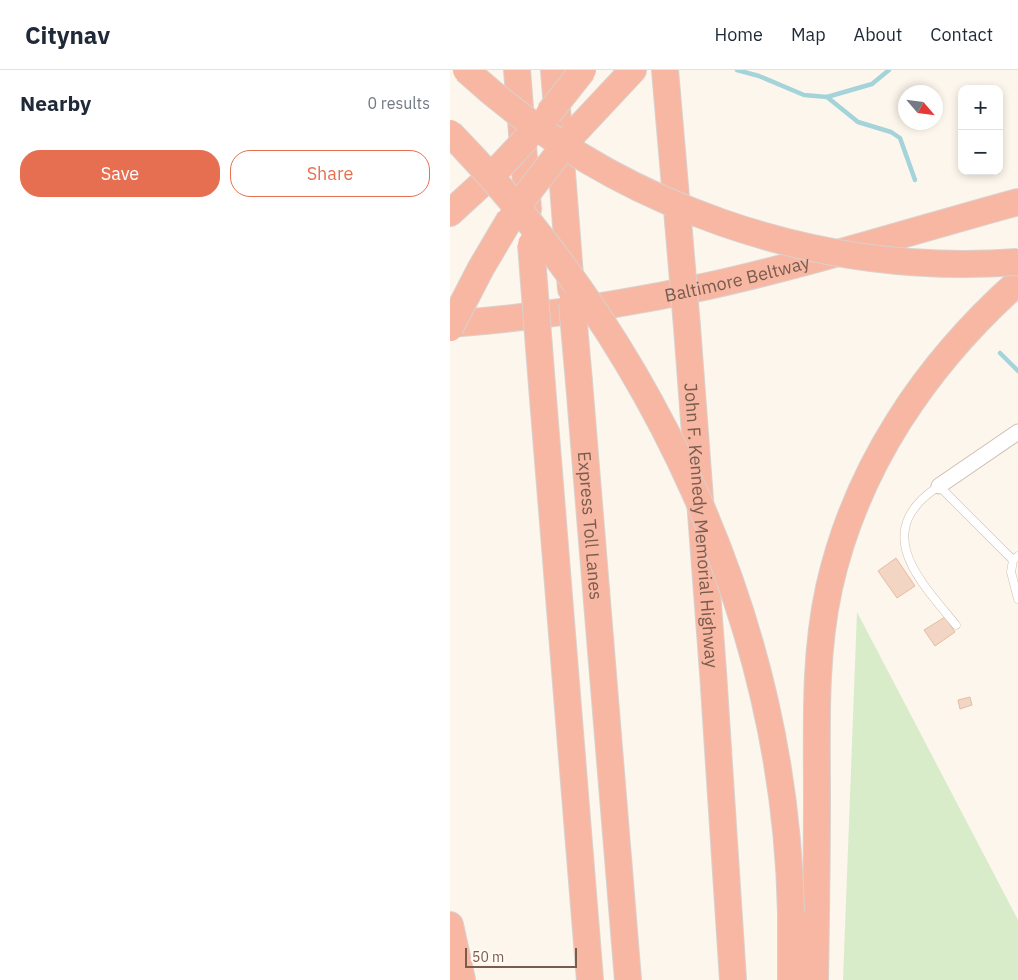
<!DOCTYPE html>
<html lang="en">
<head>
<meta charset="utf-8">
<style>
	body { margin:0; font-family:"IBM Plex Sans",sans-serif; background:#f6f6f7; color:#1f2937 }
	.controls { position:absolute; right:15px; top:15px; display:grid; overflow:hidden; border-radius:10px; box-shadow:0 2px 8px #0003 }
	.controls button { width:45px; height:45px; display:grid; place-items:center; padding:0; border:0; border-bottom:1px solid #e0e1e3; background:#fff; color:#1f2937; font:25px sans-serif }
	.compass { position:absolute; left:448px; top:15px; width:45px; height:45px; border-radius:50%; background:#fff; box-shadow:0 2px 8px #0003; rotate:118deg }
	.scale { position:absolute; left:15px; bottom:12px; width:112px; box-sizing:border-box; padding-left:5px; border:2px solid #7a5c4d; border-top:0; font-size:14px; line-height:18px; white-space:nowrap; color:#7a5c4d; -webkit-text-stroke:4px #fffaf3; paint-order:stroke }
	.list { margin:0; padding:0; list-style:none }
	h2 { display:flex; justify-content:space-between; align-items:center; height:65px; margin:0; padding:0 20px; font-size:21px }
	h2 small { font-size:16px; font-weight:400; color:#747a83 }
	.actions { display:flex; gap:10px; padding:15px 20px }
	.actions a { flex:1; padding:11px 0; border:1px solid #e76f51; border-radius:20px; text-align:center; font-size:18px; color:#e76f51 }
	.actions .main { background:#e76f51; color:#fff }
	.map { position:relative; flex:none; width:568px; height:910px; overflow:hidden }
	header { display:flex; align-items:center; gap:30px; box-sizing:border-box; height:70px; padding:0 25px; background:#fff; border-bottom:1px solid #e0e1e3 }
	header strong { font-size:24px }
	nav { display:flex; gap:28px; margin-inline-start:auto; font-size:18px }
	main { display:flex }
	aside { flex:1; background:#fff }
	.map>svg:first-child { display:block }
	.green { fill:#d8ecc9 }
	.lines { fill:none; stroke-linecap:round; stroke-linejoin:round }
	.stream { stroke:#a5d3da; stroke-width:4.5 }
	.building { fill:#f3d5c3; stroke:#e6bba3 }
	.service-casing { stroke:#d1beb0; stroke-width:9 }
	.minor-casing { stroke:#d1beb0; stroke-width:17 }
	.motorway-casing { stroke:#dad1cd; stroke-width:28 }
	.service { stroke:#fff; stroke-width:8 }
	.minor { stroke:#fff; stroke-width:15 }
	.motorway { stroke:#f7b7a3; stroke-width:26 }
	.motorway-bridge-casing { stroke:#dad1cd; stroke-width:28; stroke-linecap:butt }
	.motorway-bridge { stroke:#f7b7a3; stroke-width:26 }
	.labels { text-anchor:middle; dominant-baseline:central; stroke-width:4.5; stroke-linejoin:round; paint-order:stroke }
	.street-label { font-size:18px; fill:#7a5c4d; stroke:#fffaf3 }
</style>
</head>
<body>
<header>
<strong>Citynav</strong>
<nav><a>Home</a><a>Map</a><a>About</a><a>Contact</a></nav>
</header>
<main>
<aside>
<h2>Nearby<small>0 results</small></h2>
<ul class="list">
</ul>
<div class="actions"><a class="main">Save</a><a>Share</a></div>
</aside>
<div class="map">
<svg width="568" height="910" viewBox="0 0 568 910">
	<rect width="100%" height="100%" fill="#fdf6ec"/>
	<path class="green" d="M 407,542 L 568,850 L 568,910 L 393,910 Z"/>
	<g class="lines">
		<g class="stream">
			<path d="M 287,0 L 309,6 L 354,25 L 377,27 L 422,14 L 439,0"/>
			<path d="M 377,27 L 408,52 L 441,62 L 450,68 L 465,110"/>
			<path d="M 550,283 L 568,301"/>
		</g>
	</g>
	<g class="building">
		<path d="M 446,488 L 465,516 L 447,528 L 428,501 Z"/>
		<path d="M 495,547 L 505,562 L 485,576 L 474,560 Z"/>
		<path d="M 520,627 L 522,635 L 510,639 L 508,630 Z"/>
	</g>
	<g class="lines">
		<defs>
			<g id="service">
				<path d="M 568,486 L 563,490 L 561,502 L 568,529"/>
				<path d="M 506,555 C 469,510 420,461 489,416 L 563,490"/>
			</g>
			<path id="minor" d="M 489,416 L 568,362"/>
			<g id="motorway">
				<path d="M 67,0 L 78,139"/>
				<path d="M 104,0 L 121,219"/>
				<path d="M 215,0 L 228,151"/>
				<path d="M 125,62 L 183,0"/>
				<path d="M 0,143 L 48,99"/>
				<path id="s1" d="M 0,254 C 87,247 173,235 258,216 C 362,193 465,160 568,132"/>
				<path id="s2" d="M 237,257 L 263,602 L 283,910"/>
				<path id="s3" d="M 129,312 L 178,910"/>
				<path d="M 92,316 L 140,910"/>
				<path d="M 341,843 L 341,910"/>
				<path d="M 0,855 L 12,910"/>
				<path d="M 365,910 C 366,849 367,788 367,727 C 367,657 364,587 379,518 C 406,397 476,294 568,212"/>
			</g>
		</defs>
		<use href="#service" class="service-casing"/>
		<use href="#minor" class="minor-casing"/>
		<use href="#motorway" class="motorway-casing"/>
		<use href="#service" class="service"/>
		<use href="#minor" class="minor"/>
		<use href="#motorway" class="motorway"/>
		<defs>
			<g id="motorway-bridge">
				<path d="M 16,0 C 164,136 367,207 568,192"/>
				<path d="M 99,43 L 133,0"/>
				<path d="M 0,63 C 203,271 335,551 341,843"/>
				<path d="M 48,99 L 77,68"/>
				<path d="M 73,129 L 124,63"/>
				<path d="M 228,151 L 237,257"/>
				<path d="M 81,174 L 92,316"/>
				<path d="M 122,233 L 129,312"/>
				<path d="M 0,258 L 31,198 L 60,149"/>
			</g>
		</defs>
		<use href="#motorway-bridge" class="motorway-bridge-casing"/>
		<use href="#motorway-bridge" class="motorway-bridge"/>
	</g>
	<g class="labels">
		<g class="street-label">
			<text stroke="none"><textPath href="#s1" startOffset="291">Baltimore Beltway</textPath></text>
			<text stroke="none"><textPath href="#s3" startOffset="144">Express Toll Lanes</textPath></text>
			<text stroke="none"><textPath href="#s2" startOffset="199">John F. Kennedy Memorial Highway</textPath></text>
		</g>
	</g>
</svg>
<div class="controls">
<button>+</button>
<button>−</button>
</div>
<svg class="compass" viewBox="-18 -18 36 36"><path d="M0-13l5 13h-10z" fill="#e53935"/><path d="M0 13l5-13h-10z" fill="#747a83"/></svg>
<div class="scale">50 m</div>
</div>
</main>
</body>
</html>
